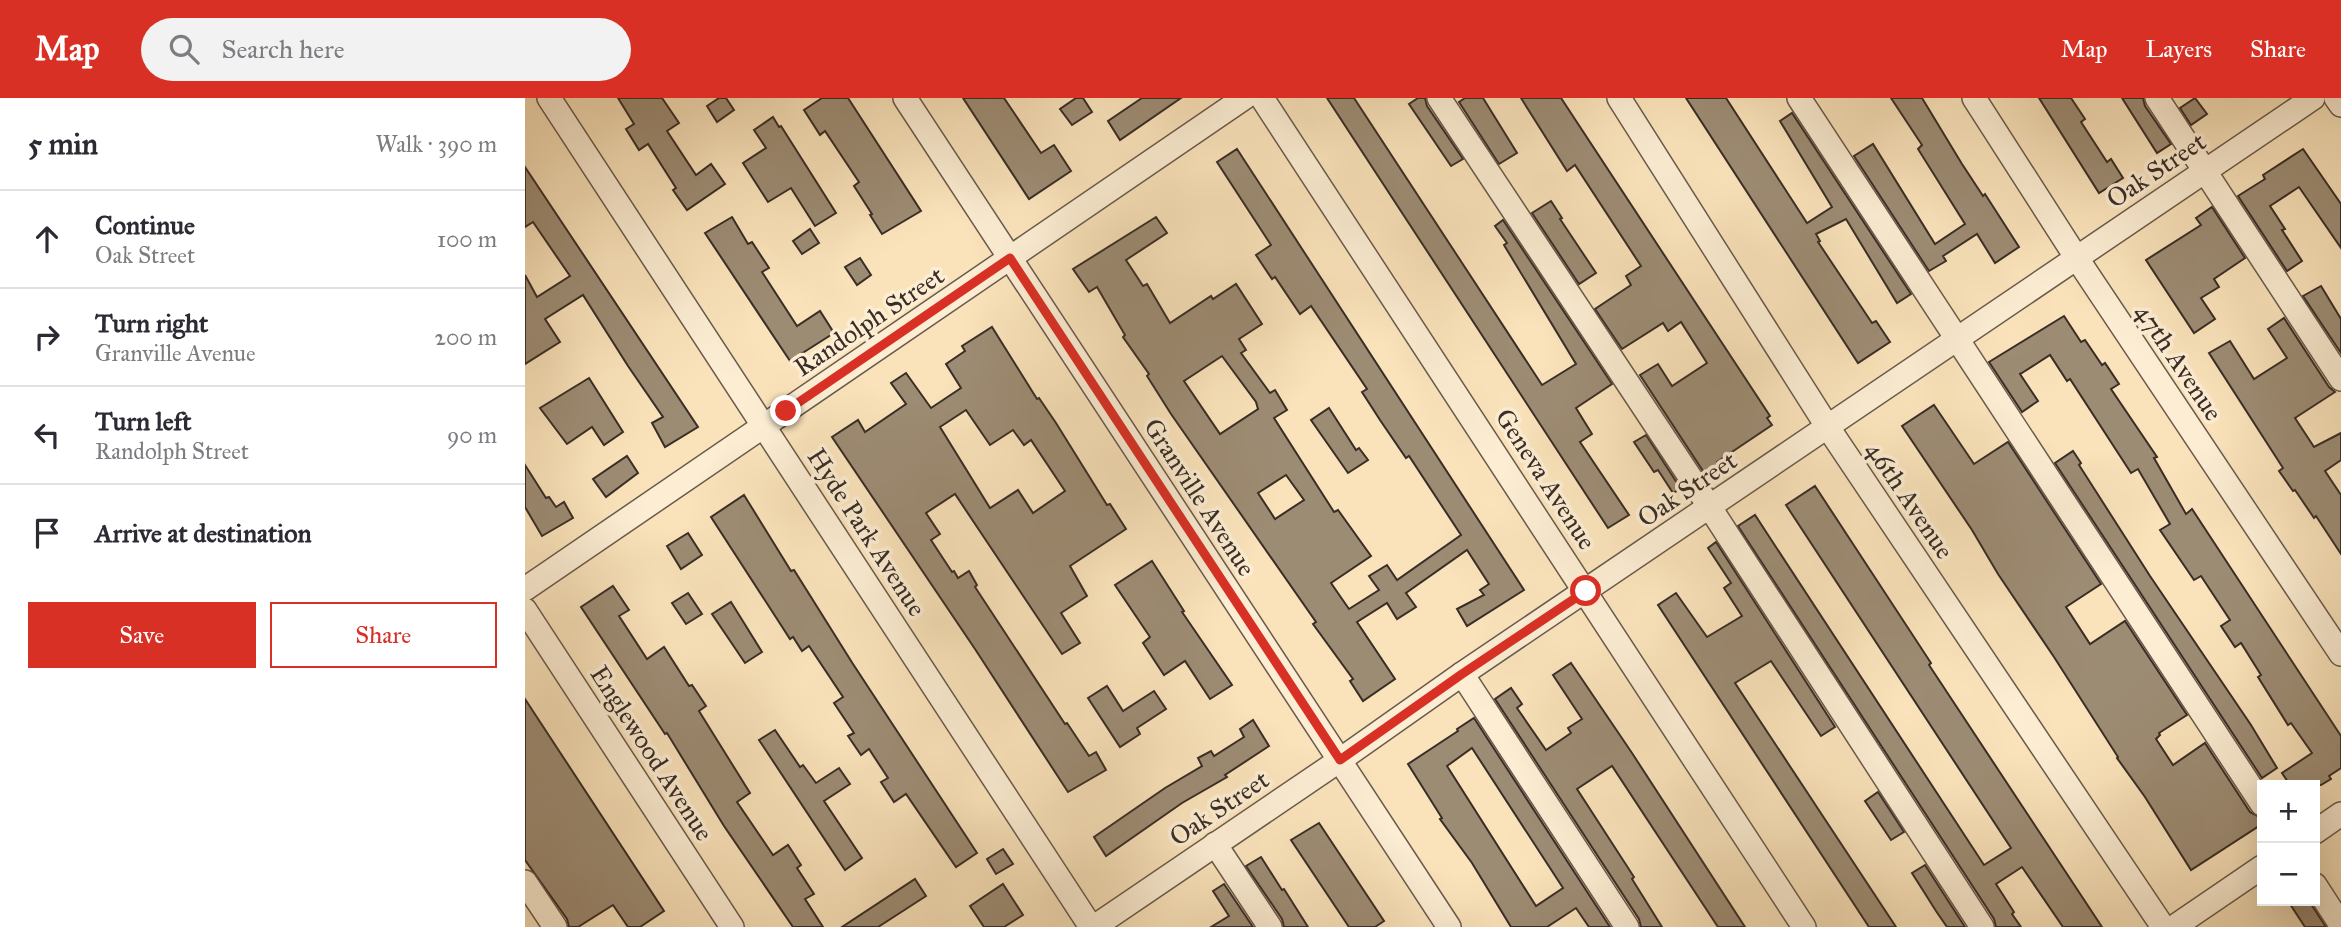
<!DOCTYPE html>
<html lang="en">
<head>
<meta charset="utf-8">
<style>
	body { margin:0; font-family:"IM FELL Great Primer",serif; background:#f2f2f3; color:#2b2b33 }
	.controls { position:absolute; right:21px; bottom:21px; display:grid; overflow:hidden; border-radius:0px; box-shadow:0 7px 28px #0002 }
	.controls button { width:63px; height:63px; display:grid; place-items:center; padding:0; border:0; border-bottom:2px solid #e1e1e2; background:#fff; color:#2b2b33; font:35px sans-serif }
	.stop { position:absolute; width:21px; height:21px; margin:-16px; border:5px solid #d93025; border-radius:50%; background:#fff }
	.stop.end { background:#d93025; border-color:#fff; box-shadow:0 2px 7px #0008 }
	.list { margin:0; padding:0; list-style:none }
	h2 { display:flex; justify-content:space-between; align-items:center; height:91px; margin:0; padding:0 28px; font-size:30px }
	h2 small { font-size:23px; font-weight:400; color:#7c7c81 }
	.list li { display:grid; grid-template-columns:46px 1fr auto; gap:21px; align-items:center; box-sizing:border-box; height:98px; padding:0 28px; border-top:2px solid #e1e1e2 }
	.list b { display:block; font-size:26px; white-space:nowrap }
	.list p { margin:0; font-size:23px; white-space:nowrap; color:#7c7c81 }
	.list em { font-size:23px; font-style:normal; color:#7c7c81 }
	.actions { display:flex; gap:14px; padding:21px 28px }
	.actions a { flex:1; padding:16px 0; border:2px solid #d93025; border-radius:0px; text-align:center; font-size:24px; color:#d93025 }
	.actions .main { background:#d93025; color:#fff }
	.icon { flex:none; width:38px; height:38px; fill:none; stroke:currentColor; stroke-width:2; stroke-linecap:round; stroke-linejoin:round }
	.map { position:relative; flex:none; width:1816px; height:829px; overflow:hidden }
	header { display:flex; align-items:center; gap:42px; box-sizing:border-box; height:98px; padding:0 35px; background:#d93025; color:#fff }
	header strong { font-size:33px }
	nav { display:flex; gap:38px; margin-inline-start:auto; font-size:24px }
	.search { width:490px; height:63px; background:#f2f2f3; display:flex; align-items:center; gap:18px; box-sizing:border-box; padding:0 24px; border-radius:38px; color:#7c7c81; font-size:26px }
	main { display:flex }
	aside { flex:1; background:#fff }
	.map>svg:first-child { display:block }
	.building { fill:#9d8c74; stroke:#392d27; stroke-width:2; fill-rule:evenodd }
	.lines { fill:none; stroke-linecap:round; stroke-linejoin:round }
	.minor-casing { stroke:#695a4c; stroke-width:26 }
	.minor { stroke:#fcedd3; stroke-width:23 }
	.route { stroke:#d93025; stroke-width:9 }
	.labels { text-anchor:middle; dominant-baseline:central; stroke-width:7; stroke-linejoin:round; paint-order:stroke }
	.street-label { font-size:26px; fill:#392d27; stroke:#fcedd3 }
</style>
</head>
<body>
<header>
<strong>Map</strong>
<div class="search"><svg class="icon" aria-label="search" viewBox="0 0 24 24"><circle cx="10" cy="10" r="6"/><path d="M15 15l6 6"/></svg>Search here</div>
<nav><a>Map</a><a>Layers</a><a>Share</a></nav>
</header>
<main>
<aside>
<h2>5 min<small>Walk · 390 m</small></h2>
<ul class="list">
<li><svg class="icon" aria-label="ahead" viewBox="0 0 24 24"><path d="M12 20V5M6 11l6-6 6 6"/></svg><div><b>Continue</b><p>Oak Street</p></div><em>100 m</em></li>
<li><svg class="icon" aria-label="right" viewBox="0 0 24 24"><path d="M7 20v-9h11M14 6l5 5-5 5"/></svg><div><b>Turn right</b><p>Granville Avenue</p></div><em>200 m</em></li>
<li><svg class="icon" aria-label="left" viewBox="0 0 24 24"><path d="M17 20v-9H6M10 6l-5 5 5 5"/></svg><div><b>Turn left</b><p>Randolph Street</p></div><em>90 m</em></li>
<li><svg class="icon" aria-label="arrive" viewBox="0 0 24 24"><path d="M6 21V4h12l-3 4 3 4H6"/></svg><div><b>Arrive at destination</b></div></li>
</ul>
<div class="actions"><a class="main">Save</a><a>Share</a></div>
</aside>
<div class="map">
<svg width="1816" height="829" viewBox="0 0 1816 829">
	<rect width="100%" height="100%" fill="#fae3bb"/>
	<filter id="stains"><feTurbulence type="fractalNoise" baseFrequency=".00286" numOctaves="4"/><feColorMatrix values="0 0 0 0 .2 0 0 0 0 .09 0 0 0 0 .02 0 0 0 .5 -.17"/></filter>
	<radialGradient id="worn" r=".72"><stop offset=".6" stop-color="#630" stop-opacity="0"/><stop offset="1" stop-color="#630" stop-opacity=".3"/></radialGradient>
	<g class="building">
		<path d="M 93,0 L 137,0 L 154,25 L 142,33 L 171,77 L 186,66 L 200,86 L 162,112 L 148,92 L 151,90 L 123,46 L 114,52 L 101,31 L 109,26 Z"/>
		<path d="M 194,0 L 201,0 L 209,12 L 192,24 L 182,8 Z"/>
		<path d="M 297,0 L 323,0 L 396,113 L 357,136 L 345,117 L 347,116 L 329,88 L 334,84 L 300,33 L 295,37 L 279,12 Z"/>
		<path d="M 438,0 L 479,0 L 516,55 L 529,47 L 546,73 L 504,101 Z"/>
		<path d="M 551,0 L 558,0 L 567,14 L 547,27 L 535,11 Z"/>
		<path d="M 617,0 L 656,0 L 595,42 L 583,23 Z"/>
		<path d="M 802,0 L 829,0 L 1017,287 L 1051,266 L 979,147 L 982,145 L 970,128 L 978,122 L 1087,286 L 1051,310 L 1067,336 L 1055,344 L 1104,417 L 1083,430 Z"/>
		<path d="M 893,0 L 900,0 L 902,8 L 938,61 L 926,68 L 884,6 Z"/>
		<path d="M 940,0 L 958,0 L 992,55 L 974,66 L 934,4 Z"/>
		<path d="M 996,0 L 1036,0 L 1245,318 L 1242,320 L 1247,327 L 1192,364 L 1194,367 L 1180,376 L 1115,277 L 1133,266 L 1147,288 L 1182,265 L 1156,224 L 1143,233 L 1138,225 L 1097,251 L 1070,211 L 1106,187 L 1101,178 L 1116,168 L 1050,67 L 1042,73 Z"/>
		<path d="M 1161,0 L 1201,0 L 1282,125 L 1307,109 L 1255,23 L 1267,15 L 1386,196 L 1372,205 L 1321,121 L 1291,136 L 1295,143 L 1293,144 L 1347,225 L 1351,223 L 1365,244 L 1333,265 Z"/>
		<path d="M 1366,0 L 1397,0 L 1437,66 L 1458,98 L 1460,96 L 1494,149 L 1470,165 L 1452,136 L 1418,158 L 1421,163 L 1404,173 L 1329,58 L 1348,46 L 1410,146 L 1440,126 L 1393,51 L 1397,47 Z"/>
		<path d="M 1514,0 L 1546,0 L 1560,21 L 1556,24 L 1582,64 L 1586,61 L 1598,80 L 1574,95 Z"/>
		<path d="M 1597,0 L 1618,0 L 1620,8 L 1646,46 L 1632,55 Z"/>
		<path d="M 1670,0 L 1682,16 L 1666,27 L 1655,10 Z"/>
		<path d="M 248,19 L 254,29 L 256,28 L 311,115 L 290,128 L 266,90 L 243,104 L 218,65 L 241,50 L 229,32 Z"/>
		<path d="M 712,51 L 999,492 L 942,528 L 932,511 L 959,497 L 955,492 L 964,486 L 942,452 L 881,495 L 891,509 L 872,521 L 862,505 L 832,524 L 870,581 L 838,603 L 825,583 L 828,581 L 788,526 L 791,524 L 646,316 L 622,278 L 624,276 L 598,239 L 600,237 L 572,189 L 564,194 L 548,171 L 631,119 L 642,135 L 601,162 L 618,188 L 622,186 L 645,225 L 686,198 L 688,201 L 711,186 L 737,226 L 714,241 L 721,252 L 716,255 L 745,295 L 750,292 L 762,312 L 749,320 L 809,414 L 813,412 L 846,458 L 806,485 L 824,511 L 854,492 L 844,478 L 862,467 L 872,482 L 936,437 L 884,358 L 881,360 L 855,322 L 837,294 L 842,291 L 786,208 L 775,216 L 750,179 L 747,181 L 731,157 L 746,147 L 692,64 ZM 697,258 L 731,304 L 733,311 L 695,336 L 659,283 ZM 761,377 L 779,402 L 750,421 L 733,395 Z"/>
		<path d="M 1778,51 L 1816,106 L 1816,150 L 1774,89 L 1745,108 L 1760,131 L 1757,132 L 1777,163 L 1762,173 L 1713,98 L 1740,81 L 1738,77 Z"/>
		<path d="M 0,69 L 173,329 L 140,349 L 127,325 L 138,319 L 103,268 L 58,197 L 20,221 L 35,244 L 0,266 L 0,177 L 12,199 L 45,178 L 8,124 L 0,129 Z"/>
		<path d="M 1026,103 L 1037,120 L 1035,121 L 1071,175 L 1054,186 L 1007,115 Z"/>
		<path d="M 1687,109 L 1720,160 L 1689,181 L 1694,189 L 1676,200 L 1690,221 L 1669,235 L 1621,162 L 1676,127 L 1671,120 Z"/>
		<path d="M 207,119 L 223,146 L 227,144 L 244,170 L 237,174 L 272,228 L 295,213 L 309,235 L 265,263 L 180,135 Z"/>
		<path d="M 285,131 L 294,145 L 277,156 L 268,143 Z"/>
		<path d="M 335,160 L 346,177 L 332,187 L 320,169 Z"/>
		<path d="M 1796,188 L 1816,221 L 1816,255 L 1778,198 Z"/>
		<path d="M 1539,218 L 1556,244 L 1560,242 L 1577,267 L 1580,265 L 1594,286 L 1586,291 L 1632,359 L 1629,360 L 1661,416 L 1667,411 L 1816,638 L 1816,670 L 1804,678 L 1806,681 L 1796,687 L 1765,687 L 1757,675 L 1787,655 L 1766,625 L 1763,627 L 1733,579 L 1736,577 L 1716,545 L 1710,549 L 1696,528 L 1705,522 L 1676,478 L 1669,482 L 1635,432 L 1645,426 L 1613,371 L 1606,375 L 1545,281 L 1542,283 L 1525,257 L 1497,275 L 1495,276 L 1513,303 L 1497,314 L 1464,264 Z"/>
		<path d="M 1759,220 L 1804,289 L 1810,294 L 1770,320 L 1789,349 L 1816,335 L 1816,362 L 1800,373 L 1816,397 L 1816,456 L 1791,418 L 1789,420 L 1770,392 L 1768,393 L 1754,373 L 1758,370 L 1684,255 L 1705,243 L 1729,281 L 1762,260 L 1743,231 Z"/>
		<path d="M 467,229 L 512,301 L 514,300 L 531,325 L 582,407 L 585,406 L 601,431 L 545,468 L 562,498 L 536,515 L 555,545 L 537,556 L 430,396 L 401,415 L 415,436 L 406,442 L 427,474 L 429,473 L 433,480 L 444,473 L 452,487 L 450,489 L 471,521 L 540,626 L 542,625 L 564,658 L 571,654 L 581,672 L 543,694 L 450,551 L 307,339 L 333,322 L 340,334 L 381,306 L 366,285 L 381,275 L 406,310 L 436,290 L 421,266 L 440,253 L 437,248 ZM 441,312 L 465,347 L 488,332 L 499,347 L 506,342 L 540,393 L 508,415 L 493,392 L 465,410 L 415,329 Z"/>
		<path d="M 64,280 L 98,334 L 79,347 L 67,329 L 42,346 L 15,310 Z"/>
		<path d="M 1409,307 L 1449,366 L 1483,344 L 1576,486 L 1541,509 L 1565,546 L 1600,523 L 1662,617 L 1634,635 L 1635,637 L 1631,641 L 1648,667 L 1680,645 L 1725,714 L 1734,719 L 1737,726 L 1666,772 L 1620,699 L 1592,660 L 1593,659 L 1529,559 L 1473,476 L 1447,432 L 1377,328 Z"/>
		<path d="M 804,310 L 831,352 L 834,350 L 843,362 L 823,375 L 786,322 Z"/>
		<path d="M 1121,337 L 1156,391 L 1148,395 L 1133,372 L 1129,374 L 1109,344 Z"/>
		<path d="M 1548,353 L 1556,365 L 1554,367 L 1625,478 L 1726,627 L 1752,670 L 1737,680 L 1530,365 Z"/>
		<path d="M 102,358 L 113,375 L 81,399 L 68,381 Z"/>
		<path d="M 0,367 L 21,400 L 24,399 L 31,409 L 39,404 L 48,420 L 17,438 L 0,409 Z"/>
		<path d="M 1290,388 L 1406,565 L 1404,567 L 1577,829 L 1538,829 L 1497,769 L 1471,786 L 1489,814 L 1487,816 L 1496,829 L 1471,829 L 1469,821 L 1213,428 L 1230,417 L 1459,767 L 1486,750 L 1261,407 Z"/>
		<path d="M 219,397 L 266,473 L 269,472 L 328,566 L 452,755 L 431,769 L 381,696 L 369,704 L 356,684 L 363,680 L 344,651 L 336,657 L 323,638 L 329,635 L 309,605 L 318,599 L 284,548 L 277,553 L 268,539 L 265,541 L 186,419 Z"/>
		<path d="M 163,435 L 177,457 L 156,471 L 142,448 Z"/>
		<path d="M 1191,444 L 1310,629 L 1296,638 L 1246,563 L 1210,585 L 1371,829 L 1344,829 L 1133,507 L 1151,495 L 1182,539 L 1217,518 L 1199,490 L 1206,485 L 1183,450 Z"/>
		<path d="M 627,463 L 659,513 L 657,514 L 707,587 L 685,601 L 660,563 L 639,577 L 618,545 L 625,539 L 590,487 Z"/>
		<path d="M 88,488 L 104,512 L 94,518 L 122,561 L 139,549 L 164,588 L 167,587 L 181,608 L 174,613 L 225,695 L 212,704 L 248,757 L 263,747 L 276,767 L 272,770 L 289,796 L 280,801 L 298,829 L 268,829 L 199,728 L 142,635 L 140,636 L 56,509 Z"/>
		<path d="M 163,495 L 177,516 L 161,526 L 147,505 Z"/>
		<path d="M 206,504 L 237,554 L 220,565 L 187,516 Z"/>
		<path d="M 1046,565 L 1107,655 L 1220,829 L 1193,829 L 1087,668 L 1052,691 L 1109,779 L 1107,781 L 1137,829 L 1116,829 L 1114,821 L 970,601 L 986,590 L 997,606 L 992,610 L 1021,652 L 1046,635 L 1043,630 L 1057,621 L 1028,577 Z"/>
		<path d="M 582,588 L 598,613 L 629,593 L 641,611 L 612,630 L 615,636 L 595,649 L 563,600 Z"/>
		<path d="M 0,601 L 139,813 L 115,829 L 103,829 L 88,807 L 53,829 L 44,829 L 42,821 L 0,762 Z"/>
		<path d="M 949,620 L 1085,829 L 1064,829 L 1051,810 L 1022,829 L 986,829 L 947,765 L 915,721 L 917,720 L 883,666 L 933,633 L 932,631 ZM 947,650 L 1038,790 L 1011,808 L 922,668 Z"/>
		<path d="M 728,622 L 744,648 L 700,677 L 702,679 L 657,705 L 581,758 L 569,739 L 640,690 L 677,668 L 673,660 L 686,653 L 689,658 L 719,639 L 715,631 Z"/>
		<path d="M 250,632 L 275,669 L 278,667 L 291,685 L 314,670 L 325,686 L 299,703 L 337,760 L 320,772 L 234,642 Z"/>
		<path d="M 1353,694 L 1379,734 L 1366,742 L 1340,703 Z"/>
		<path d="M 794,725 L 859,823 L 850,829 L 824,829 L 766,742 Z"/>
		<path d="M 478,751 L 488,766 L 471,776 L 462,761 Z"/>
		<path d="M 736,759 L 757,792 L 759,791 L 783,829 L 759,829 L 757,821 L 721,768 Z"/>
		<path d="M 1400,767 L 1440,829 L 1422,829 L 1411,813 L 1387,775 Z"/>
		<path d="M 390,781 L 401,798 L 381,811 L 353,829 L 317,829 Z"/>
		<path d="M 478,786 L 498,817 L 479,829 L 459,829 L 445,808 Z"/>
		<path d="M 699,786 L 728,829 L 686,829 L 704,818 L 688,793 Z"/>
		<path d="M 1763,803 L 1784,803 L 1801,829 L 1780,829 Z"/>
	</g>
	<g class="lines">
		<defs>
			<g id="minor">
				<path d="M 24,0 L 566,829"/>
				<path d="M 380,0 L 924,829"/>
				<path d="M 737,0 L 1279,829"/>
				<path d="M 914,0 L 1171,388 L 1457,829"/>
				<path d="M 1094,0 L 1302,328 L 1638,829"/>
				<path d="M 1274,0 L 1737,706"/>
				<path d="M 1449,0 L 1551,159 L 1816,556"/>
				<path d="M 1632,0 L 1816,281"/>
				<path d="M 1811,0 L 1816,7"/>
				<path d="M 0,491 L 719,0"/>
				<path d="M 0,512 L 207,829"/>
				<path d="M 937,576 L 1102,829"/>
				<path d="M 1790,734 L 1816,716"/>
				<path d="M 690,746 L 745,829"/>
				<path d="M 0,784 L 30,829"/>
				<path d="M 1790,787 L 1816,827"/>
				<path d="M 569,829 L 815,662 L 937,576 L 1788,0"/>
				<path d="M 1649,829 L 1737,769"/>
			</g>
		</defs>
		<use href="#minor" class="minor-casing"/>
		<use href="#minor" class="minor"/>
	</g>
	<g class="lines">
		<path class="route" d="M 261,313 L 485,160 L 815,662 L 937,576 L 1061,493"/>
	</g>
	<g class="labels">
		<g class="street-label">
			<text transform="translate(1631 72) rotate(-34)">Oak Street</text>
			<text transform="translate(344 223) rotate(-34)">Randolph Street</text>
			<text transform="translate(1654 264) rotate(56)">47th Avenue</text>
			<text transform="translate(1021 381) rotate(57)">Geneva Avenue</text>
			<text transform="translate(1162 391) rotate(-34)">Oak Street</text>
			<text transform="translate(675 399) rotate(57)">Granville Avenue</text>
			<text transform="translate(1385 402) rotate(56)">46th Avenue</text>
			<text transform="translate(342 434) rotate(57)">Hyde Park Avenue</text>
			<text transform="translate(127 655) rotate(57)">Englewood Avenue</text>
			<text transform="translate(694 710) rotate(-34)">Oak Street</text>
		</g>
	</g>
	<rect width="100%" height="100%" filter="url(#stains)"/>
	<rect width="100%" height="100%" fill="url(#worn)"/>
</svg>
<div class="controls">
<button>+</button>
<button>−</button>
</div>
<div class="stop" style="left:1061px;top:493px"></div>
<div class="stop end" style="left:261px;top:313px"></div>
</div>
</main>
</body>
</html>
